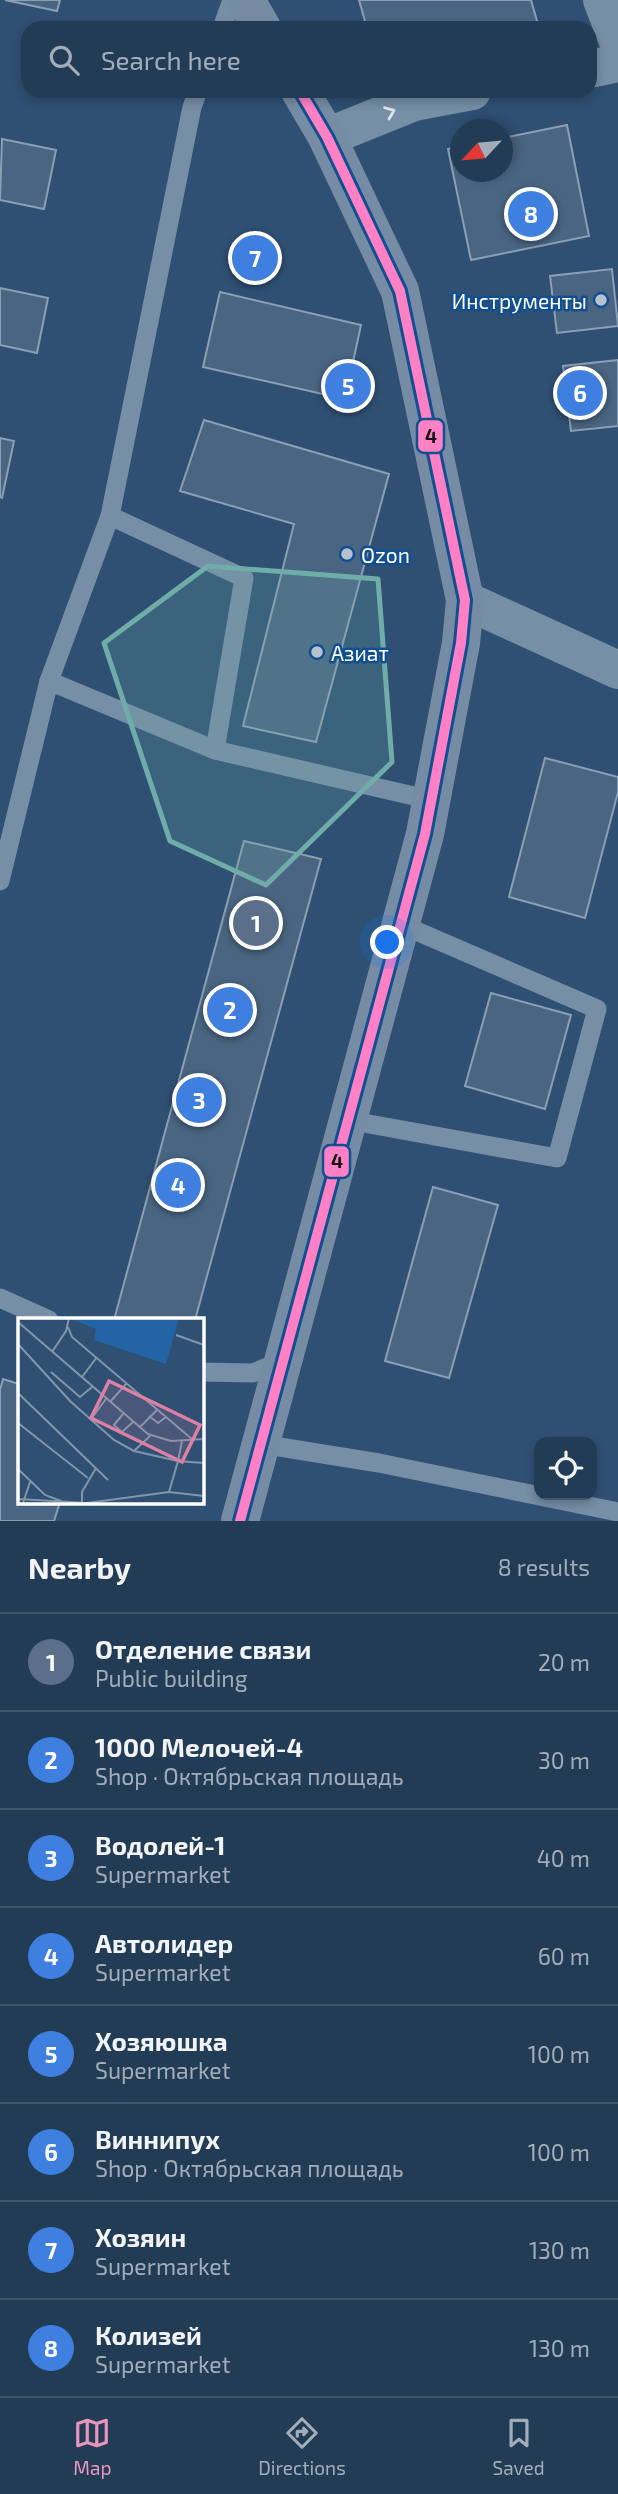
<!DOCTYPE html>
<html lang="en">
<head>
<meta charset="utf-8">
<style>
	body { margin:0; font-family:"Exo 2",sans-serif; background:#2f4760; color:#f1f3f6 }
	.controls { position:absolute; right:21px; bottom:21px; display:grid; overflow:hidden; border-radius:14px; box-shadow:0 4px 10px #0003 }
	.controls button { width:63px; height:63px; display:grid; place-items:center; padding:0; border:0; border-bottom:2px solid #40566c; background:#233c56; color:#f1f3f6; font:35px sans-serif }
	.compass { position:absolute; left:450px; top:119px; width:63px; height:63px; border-radius:50%; background:#233c56; box-shadow:0 4px 10px #0003; rotate:244deg }
	.you { position:absolute; left:388px; top:943px; width:24px; height:24px; margin:-18px; border:5px solid #fff; border-radius:50%; background:#1a73e8; box-shadow:0 0 0 10px #1a73e833 }
	.badge { display:grid; place-items:center; width:46px; height:46px; border-radius:50%; background:#e797bd; color:#fff; font-size:23px; font-weight:700 }
	.pin { position:absolute; translate:-50% -50%; border:4px solid #fff; box-shadow:0 2px 7px #0006 }
	.list { margin:0; padding:0; list-style:none }
	h2 { display:flex; justify-content:space-between; align-items:center; height:91px; margin:0; padding:0 28px; font-size:30px }
	h2 small { font-size:23px; font-weight:400; color:#a3adb9 }
	.list li { display:grid; grid-template-columns:46px 1fr auto; gap:21px; align-items:center; box-sizing:border-box; height:98px; padding:0 28px; border-top:2px solid #40566c }
	.list b { display:block; font-size:26px; white-space:nowrap }
	.list p { margin:0; font-size:23px; white-space:nowrap; color:#a3adb9 }
	.list em { font-size:23px; font-style:normal; color:#a3adb9 }
	.icon { flex:none; width:38px; height:38px; fill:none; stroke:currentColor; stroke-width:2; stroke-linecap:round; stroke-linejoin:round }
	.map { position:relative; flex:none; width:618px; height:1521px; overflow:hidden }
	.search { position:absolute; background:#233c56; box-shadow:0 4px 10px #0003; left:21px; right:21px; top:21px; height:77px; display:flex; align-items:center; gap:18px; box-sizing:border-box; padding:0 24px; border-radius:21px; color:#a3adb9; font-size:26px }
	.sheet { height:875px; background:#233c56 }
	nav { display:flex; justify-content:space-around; align-items:center; box-sizing:border-box; height:98px; border-top:2px solid #40566c; background:#233c56; font-size:19px; color:#a3adb9 }
	nav a { display:grid; justify-items:center; gap:4px }
	nav .on { color:#e797bd }
	.map>svg:first-child { display:block }
	.building { fill:#496581; stroke:#8b9fb4; stroke-width:2 }
	.lines { fill:none; stroke-linecap:round; stroke-linejoin:round }
	.service { stroke:#768ea6; stroke-width:19 }
	.minor { stroke:#768ea6; stroke-width:38 }
	.primary { stroke:#768ca5; stroke-width:38 }
	.bus-1-casing { stroke:#124f90; stroke-width:16 }
	.bus-1 { stroke:#ff80c5; stroke-width:10 }
	.oneway { stroke:#dde3e9 }
	.marked { fill:#6fada8; fill-opacity:0.2; stroke:#6fada8; stroke-width:5; stroke-linejoin:round }
	.poi-dot { fill:#b6c2ce; stroke:#124f90; stroke-width:2.5 }
	.labels { text-anchor:middle; dominant-baseline:central; stroke-width:5; stroke-linejoin:round; paint-order:stroke }
	.poi-label { font-size:21px; fill:#fff; stroke:#124f90; text-anchor:start }
	.inset-road { fill:none; stroke:#8296ab; stroke-width:2 }
	.view { fill:#dd80a5; fill-opacity:0.15; stroke:#dd80a5; stroke-width:3.5 }
	.inset-edge { fill:none; stroke:#fff; stroke-width:3.5 }
	.line-badge { stroke:#124f90; stroke-width:2.5 }
	.pale-badge-label { font-size:19px; text-anchor:middle; font-weight:bold; fill:#111 }
</style>
</head>
<body>
<div class="map">
<svg width="618" height="1521" viewBox="0 0 618 1521">
	<rect width="100%" height="100%" fill="#2f5073"/>
	<g class="building">
		<path d="M 5,0 L 60,0 L 57,11 Z"/>
		<path d="M 359,0 L 531,0 L 539,28 L 367,28 Z"/>
		<path d="M 567,125 L 589,236 L 471,260 L 448,149 L 461,146 L 461,172 L 503,172 L 503,138 Z"/>
		<path d="M 2,139 L 56,150 L 44,209 L 0,200 Z"/>
		<path d="M 612,269 L 618,326 L 557,333 L 550,276 Z"/>
		<path d="M 0,288 L 48,298 L 37,353 L 0,345 Z"/>
		<path d="M 220,292 L 361,325 L 345,399 L 203,367 Z"/>
		<path d="M 618,360 L 618,426 L 571,431 L 563,366 Z"/>
		<path d="M 204,420 L 389,474 L 316,742 L 243,726 L 294,524 L 180,491 Z"/>
		<path d="M 0,438 L 14,441 L 2,498 L 0,497 Z"/>
		<path d="M 545,758 L 618,777 L 618,792 L 585,918 L 509,897 Z"/>
		<path d="M 244,841 L 321,859 L 195,1320 L 114,1320 Z"/>
		<path d="M 491,993 L 571,1015 L 545,1109 L 465,1086 Z"/>
		<path d="M 433,1187 L 498,1205 L 449,1378 L 385,1361 Z"/>
		<path d="M 3,1379 L 19,1384 L 19,1502 L 60,1502 L 54,1521 L 0,1521 L 0,1390 Z"/>
	</g>
	<g class="lines">
		<g class="service">
			<path d="M 222,28 L 232,0"/>
			<path d="M 110,516 L 244,578 L 215,750"/>
			<path d="M 49,681 L 215,750 L 431,800"/>
			<path d="M 0,881 L 49,681 L 110,516 L 192,107 L 198,91"/>
			<path d="M 347,1120 L 557,1158 L 597,1009 L 400,924"/>
			<path d="M 0,1298 L 49,1320"/>
			<path d="M 201,1372 L 253,1373 L 282,1361"/>
			<path d="M 261,1444 L 379,1463 L 618,1512"/>
		</g>
		<g class="minor">
			<path d="M 602,0 L 618,41"/>
			<path d="M 590,69 L 618,63"/>
			<path d="M 327,137 L 414,102 L 472,91"/>
			<path d="M 465,600 L 618,670"/>
		</g>
		<g class="primary">
			<path d="M 246,0 L 262,28"/>
			<path d="M 240,1521 L 425,834 L 461,643 L 465,600 L 400,291 L 327,137 L 300,91"/>
		</g>
		<defs>
			<path id="bus-1" d="M 240,1521 L 425,834 L 461,643 L 465,600 L 400,291 L 327,137 L 300,91"/>
		</defs>
		<use href="#bus-1" class="bus-1-casing"/>
		<use href="#bus-1" class="bus-1"/>
	</g>
	<defs><path id="oneway-chevron" d="M-2-3.5L2.5 0L-2 3.5" fill="none" stroke-width="1.6" stroke-linecap="round" stroke-linejoin="round" transform="scale(1.75)"/></defs>
	<use class="oneway" href="#oneway-chevron" transform="translate(390 112) rotate(-22)"/>
	<path class="marked" d="M 208,566 L 378,579 L 392,762 L 266,885 L 170,841 L 104,643 Z"/>
	<g class="poi-dot">
		<circle cx="601" cy="300" r="7"/>
		<circle cx="347" cy="554" r="7"/>
		<circle cx="317" cy="652" r="7"/>
	</g>
	<g class="labels">
		<g class="poi-label">
			<text x="587" y="300" text-anchor="end">Инструменты</text>
			<text x="361" y="554">Ozon</text>
			<text x="331" y="652">Азиат</text>
		</g>
	</g>
	<g transform="translate(18 1318)">
		<rect width="186" height="186" fill="#2f5073"/>
		<path d="M 161,0 L 148,46 L 76,22 L 78,11 L 53,1 Z" fill="#2264a5"/>
		<path class="inset-road" d="M 0,4 L 130,116 L 153,123 L 186,121M 50,9 L 54,19 L 175,122M 158,17 L 186,27M 0,26 L 52,83 L 96,122 L 116,133 L 160,143 L 151,174M 34,34 L 48,13 L 51,0M 33,54 L 62,79 L 74,69M 64,59 L 79,39M 0,75 L 90,162M 92,84 L 108,66M 105,96 L 96,107 L 104,114 L 115,104M 131,98 L 140,105 L 148,99M 73,101 L 88,81M 0,105 L 70,160M 122,109 L 140,91M 164,123 L 160,143 L 186,145M 116,133 L 132,118M 0,151 L 27,177 L 43,183M 0,181 L 69,185 L 151,174 L 186,178M 5,185 L 12,164M 64,185 L 64,174 L 78,150"/>
		<path class="view" d="M 91,63 L 182,107 L 164,144 L 73,100 Z"/>
		<rect width="186" height="186" class="inset-edge"/>
	</g>
	<g class="line-badge">
		<rect x="417" y="419" width="27" height="34" rx="7" fill="#ff80c5"/>
		<rect x="323" y="1145" width="27" height="33" rx="7" fill="#ff80c5"/>
	</g>
	<g class="pale-badge-label">
		<text x="431" y="443">4</text>
		<text x="337" y="1168">4</text>
	</g>
</svg>
<div class="controls">
<button><svg class="icon" aria-label="locate" viewBox="0 0 24 24"><circle cx="12" cy="12" r="6"/><path d="M12 2v4M12 18v4M2 12h4M18 12h4"/></svg></button>
</div>
<svg class="compass" viewBox="-18 -18 36 36"><path d="M0-13l5 13h-10z" fill="#e53935"/><path d="M0 13l5-13h-10z" fill="#a3adb9"/></svg>
<div class="you"></div>
<div class="pin badge" style="left:256px;top:923px;background:#5c6f8a">1</div>
<div class="pin badge" style="left:230px;top:1010px;background:#3f7fe0">2</div>
<div class="pin badge" style="left:199px;top:1100px;background:#3f7fe0">3</div>
<div class="pin badge" style="left:178px;top:1185px;background:#3f7fe0">4</div>
<div class="pin badge" style="left:348px;top:386px;background:#3f7fe0">5</div>
<div class="pin badge" style="left:580px;top:393px;background:#3f7fe0">6</div>
<div class="pin badge" style="left:255px;top:258px;background:#3f7fe0">7</div>
<div class="pin badge" style="left:531px;top:214px;background:#3f7fe0">8</div>
<div class="search"><svg class="icon" aria-label="search" viewBox="0 0 24 24"><circle cx="10" cy="10" r="6"/><path d="M15 15l6 6"/></svg>Search here</div>
</div>
<section class="sheet">
<h2>Nearby<small>8 results</small></h2>
<ul class="list">
<li><span class="badge" style="background:#5c6f8a">1</span><div><b>Отделение связи</b><p>Public building</p></div><em>20 m</em></li>
<li><span class="badge" style="background:#3f7fe0">2</span><div><b>1000 Мелочей-4</b><p>Shop · Октябрьская площадь</p></div><em>30 m</em></li>
<li><span class="badge" style="background:#3f7fe0">3</span><div><b>Водолей-1</b><p>Supermarket</p></div><em>40 m</em></li>
<li><span class="badge" style="background:#3f7fe0">4</span><div><b>Автолидер</b><p>Supermarket</p></div><em>60 m</em></li>
<li><span class="badge" style="background:#3f7fe0">5</span><div><b>Хозяюшка</b><p>Supermarket</p></div><em>100 m</em></li>
<li><span class="badge" style="background:#3f7fe0">6</span><div><b>Виннипух</b><p>Shop · Октябрьская площадь</p></div><em>100 m</em></li>
<li><span class="badge" style="background:#3f7fe0">7</span><div><b>Хозяин</b><p>Supermarket</p></div><em>130 m</em></li>
<li><span class="badge" style="background:#3f7fe0">8</span><div><b>Колизей</b><p>Supermarket</p></div><em>130 m</em></li>
</ul>
</section>
<nav>
<a class="on"><svg class="icon" aria-label="map" viewBox="0 0 24 24"><path d="M3 6l6-2 6 2 6-2v14l-6 2-6-2-6 2zM9 4v14M15 6v14"/></svg>Map</a>
<a><svg class="icon" aria-label="directions" viewBox="0 0 24 24"><path d="M12 3l9 9-9 9-9-9zM9 14v-3h6M13 9l2 2-2 2"/></svg>Directions</a>
<a><svg class="icon" aria-label="saved" viewBox="0 0 24 24"><path d="M7 4h10v16l-5-4-5 4z"/></svg>Saved</a>
</nav>
</body>
</html>
